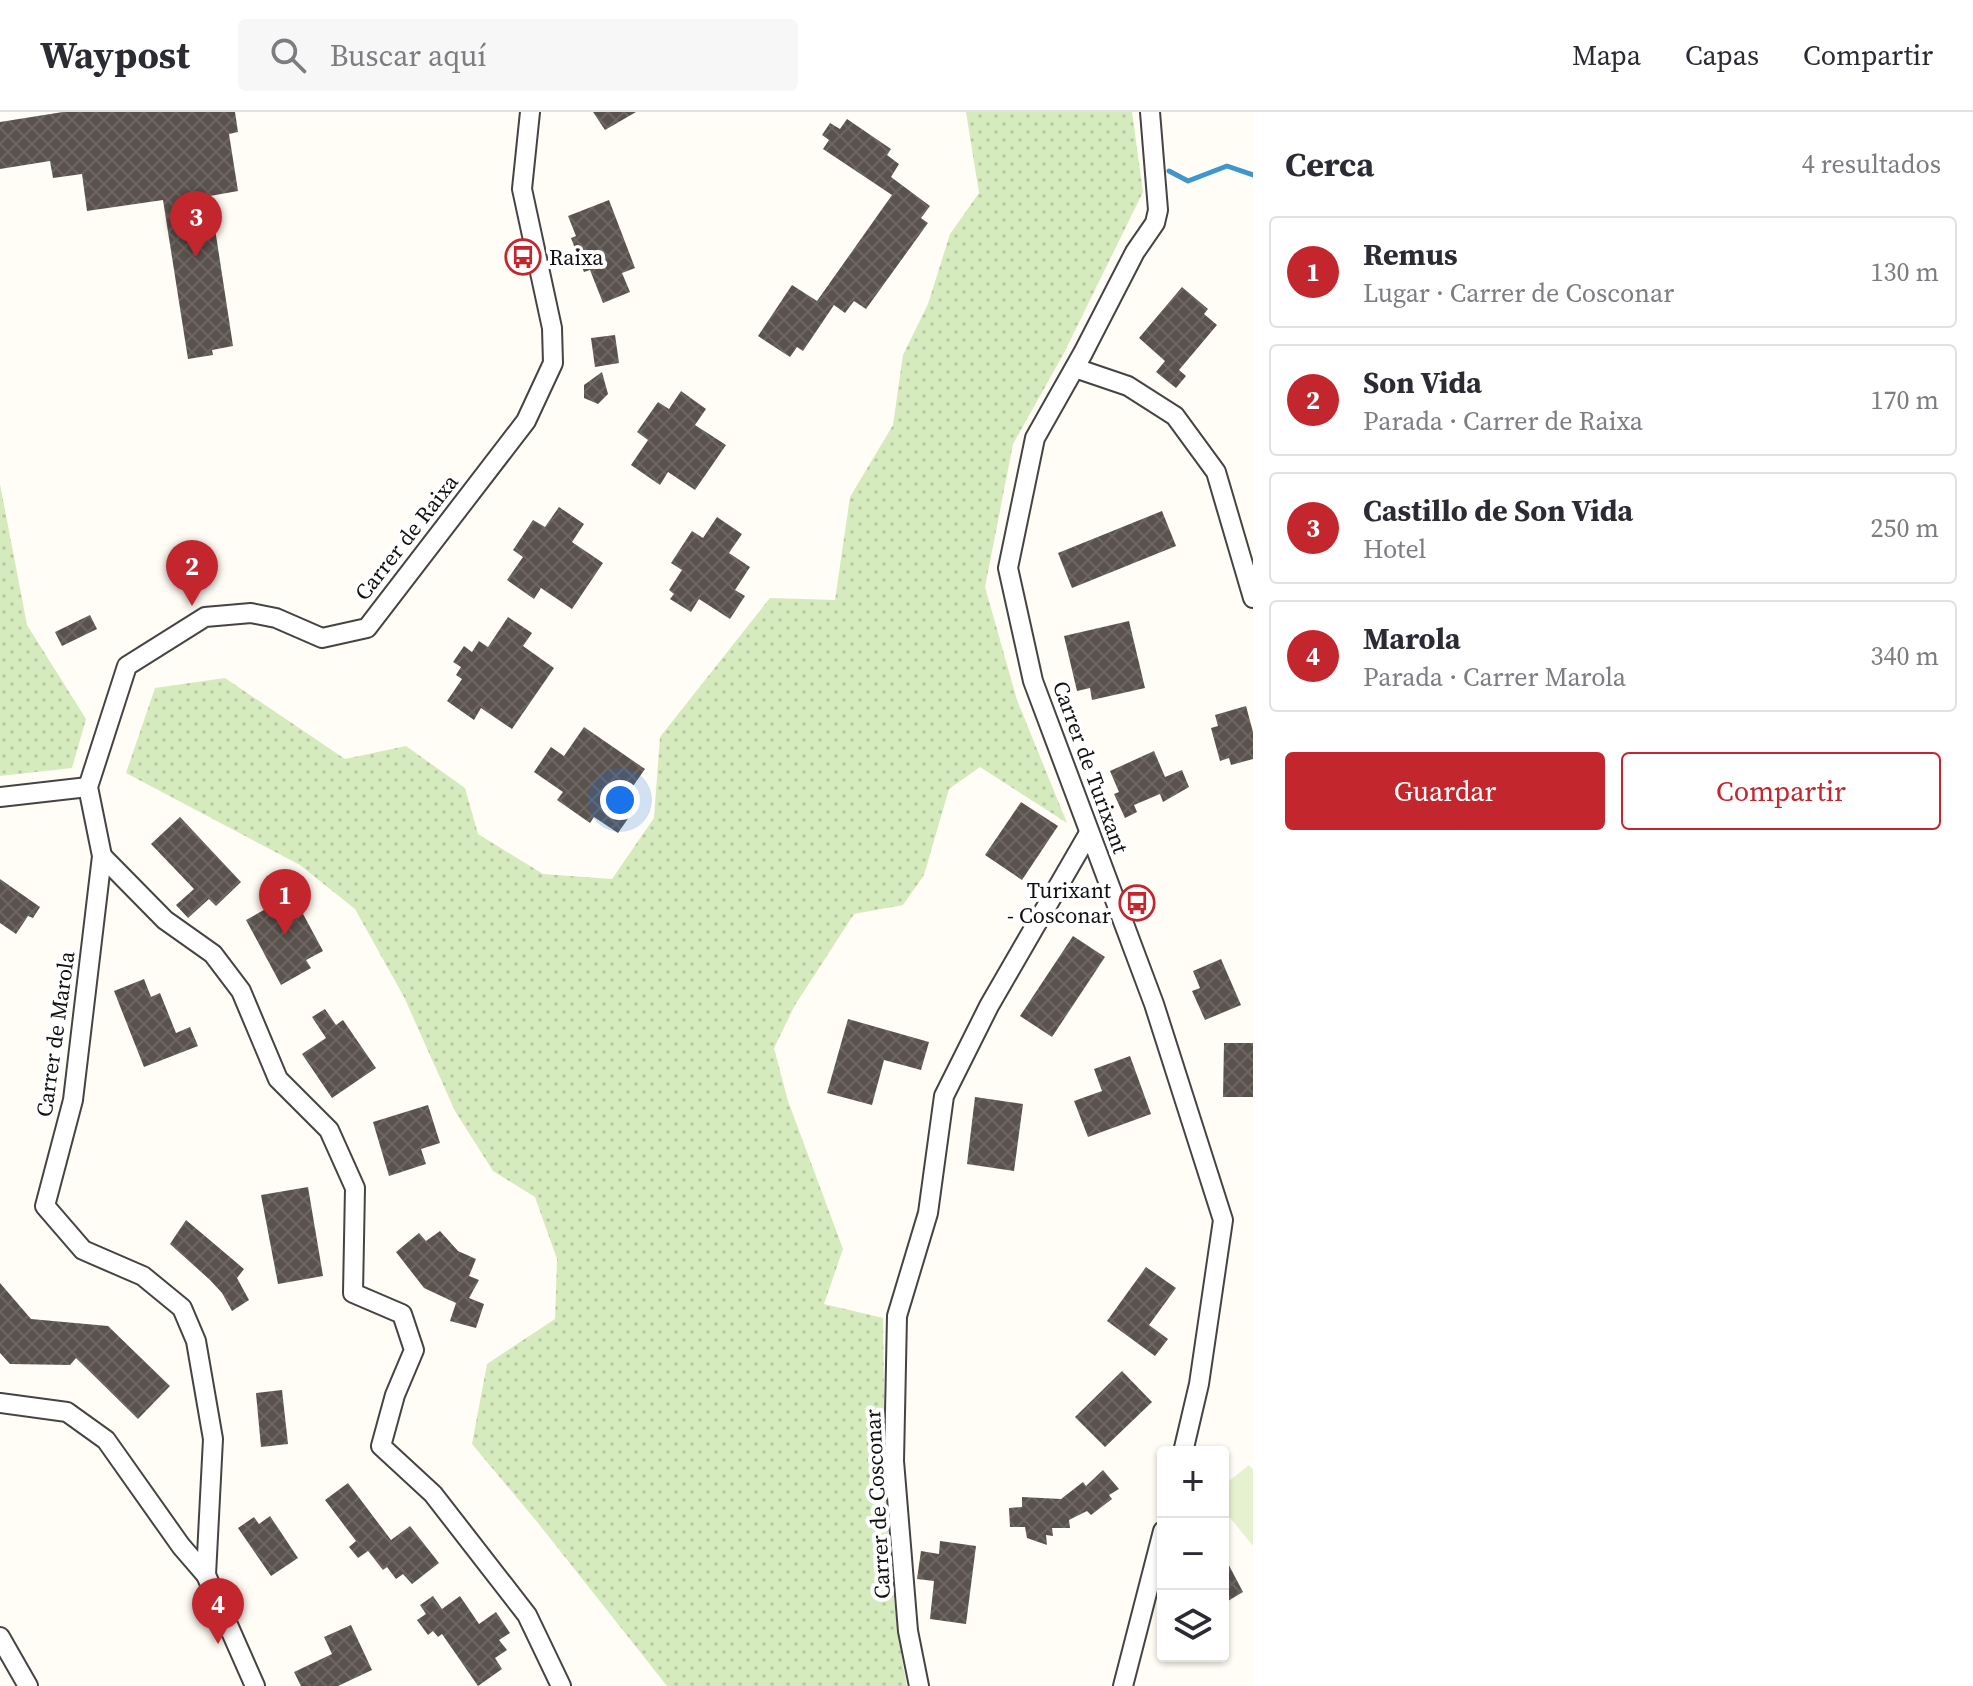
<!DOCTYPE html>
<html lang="es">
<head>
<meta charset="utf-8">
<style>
	body { margin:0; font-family:"Source Serif 4",serif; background:#f7f7f7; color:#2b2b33 }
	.controls { position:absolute; right:24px; bottom:24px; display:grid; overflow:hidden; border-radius:8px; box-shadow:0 2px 6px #0004 }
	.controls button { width:72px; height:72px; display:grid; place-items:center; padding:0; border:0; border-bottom:2px solid #e1e1e2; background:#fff; color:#2b2b33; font:40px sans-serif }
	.you { position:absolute; left:620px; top:688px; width:28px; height:28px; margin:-20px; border:6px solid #fff; border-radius:50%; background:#1a73e8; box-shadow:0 0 0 12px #1a73e833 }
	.badge { display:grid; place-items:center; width:52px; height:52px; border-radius:50%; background:#c4262e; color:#fff; font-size:26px; font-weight:700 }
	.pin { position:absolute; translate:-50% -66px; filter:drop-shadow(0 2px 4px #0008) }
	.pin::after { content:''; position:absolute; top:42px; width:28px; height:24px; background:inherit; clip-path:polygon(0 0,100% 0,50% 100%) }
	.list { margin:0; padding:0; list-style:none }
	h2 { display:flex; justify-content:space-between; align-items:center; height:104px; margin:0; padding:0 32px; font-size:34px }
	h2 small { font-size:26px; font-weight:400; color:#7c7c81 }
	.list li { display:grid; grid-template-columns:52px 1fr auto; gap:24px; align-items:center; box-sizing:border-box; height:112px; margin:0 16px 16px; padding:0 16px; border:2px solid #e1e1e2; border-radius:8px }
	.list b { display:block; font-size:30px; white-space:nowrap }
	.list p { margin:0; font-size:26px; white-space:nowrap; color:#7c7c81 }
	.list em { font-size:26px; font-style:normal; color:#7c7c81 }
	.actions { display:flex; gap:16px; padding:24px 32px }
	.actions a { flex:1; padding:18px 0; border:2px solid #c4262e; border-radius:8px; text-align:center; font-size:28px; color:#c4262e }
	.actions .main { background:#c4262e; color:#fff }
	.icon { flex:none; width:44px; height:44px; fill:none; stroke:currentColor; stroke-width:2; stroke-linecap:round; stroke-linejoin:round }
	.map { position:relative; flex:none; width:1253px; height:1574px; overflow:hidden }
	header { display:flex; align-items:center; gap:48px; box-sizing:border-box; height:112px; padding:0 40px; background:#fff; border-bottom:2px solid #e1e1e2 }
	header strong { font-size:38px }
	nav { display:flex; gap:44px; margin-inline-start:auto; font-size:28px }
	.search { width:560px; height:72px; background:#f7f7f7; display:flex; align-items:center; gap:20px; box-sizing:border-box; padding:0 28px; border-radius:8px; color:#7c7c81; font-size:30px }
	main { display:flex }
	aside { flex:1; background:#fff }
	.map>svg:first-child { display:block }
	.grass { fill:url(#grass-dots) }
	.pitch { fill:#e6f2cf }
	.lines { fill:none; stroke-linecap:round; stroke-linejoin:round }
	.stream { stroke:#3f96cf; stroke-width:5 }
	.building { fill:url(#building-cross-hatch) }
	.minor-casing { stroke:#444; stroke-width:22 }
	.minor { stroke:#fff; stroke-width:18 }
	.labels { text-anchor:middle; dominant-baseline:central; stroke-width:8; stroke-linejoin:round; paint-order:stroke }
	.poi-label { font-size:22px; fill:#111; stroke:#fff; text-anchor:start }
	.street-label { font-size:22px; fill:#111; stroke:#fff }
</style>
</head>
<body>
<header>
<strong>Waypost</strong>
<div class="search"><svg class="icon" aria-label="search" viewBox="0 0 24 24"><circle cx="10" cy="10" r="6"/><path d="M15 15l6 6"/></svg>Buscar aquí</div>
<nav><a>Mapa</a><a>Capas</a><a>Compartir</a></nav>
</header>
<main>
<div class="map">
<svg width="1253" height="1574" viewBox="0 0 1253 1574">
	<defs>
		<pattern id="grass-dots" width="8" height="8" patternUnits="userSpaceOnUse" patternTransform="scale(2)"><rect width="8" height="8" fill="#d5ebbd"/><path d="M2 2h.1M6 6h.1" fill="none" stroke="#b6c8a1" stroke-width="1.8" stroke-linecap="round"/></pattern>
		<pattern id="building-cross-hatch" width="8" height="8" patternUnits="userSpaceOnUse" patternTransform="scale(2)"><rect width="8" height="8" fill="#5a524d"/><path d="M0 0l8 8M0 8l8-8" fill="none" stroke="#6d6662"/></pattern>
	</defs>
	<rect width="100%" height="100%" fill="#fffdf5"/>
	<g class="grass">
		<path d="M 966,0 L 1132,0 L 1143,80 L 1064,241 L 1013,332 L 985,475 L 1017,588 L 1067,711 L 980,655 L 949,677 L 924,763 L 903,793 L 854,802 L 795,893 L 774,936 L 788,989 L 843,1137 L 824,1192 L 883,1206 C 885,1328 883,1453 907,1574 L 667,1574 L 538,1411 L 472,1332 L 487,1252 L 555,1207 L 557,1147 L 535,1085 L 493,1059 L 455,999 L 404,885 L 355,797 L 300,753 L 126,661 L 155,576 L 225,566 L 345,647 L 406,634 L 465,676 L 478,722 L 543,762 L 612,767 L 654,706 L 660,625 L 770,486 L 835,488 L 850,385 L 893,313 L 903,243 L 928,192 L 950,122 L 979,81 Z"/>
		<path d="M 0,372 L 27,513 L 86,607 L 72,656 L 0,664 Z"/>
	</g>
	<path class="pitch" d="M 1249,1353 L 1253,1358 L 1253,1434 L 1223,1397 L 1223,1374 Z"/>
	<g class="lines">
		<path class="stream" d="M 1169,59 L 1188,69 L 1227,54 L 1253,63"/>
	</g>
	<g class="building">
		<path d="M 63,0 L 235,0 L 238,20 L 229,22 L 238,79 L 210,84 L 233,234 L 212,238 L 213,243 L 188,247 L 163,88 L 87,99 L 82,62 L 53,66 L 50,49 L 0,57 L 0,10 Z"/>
		<path d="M 593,0 L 636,0 L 605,18 Z"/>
		<path d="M 847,7 L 891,37 L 887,43 L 899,52 L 891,65 L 930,94 L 921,106 L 928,111 L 866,197 L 854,189 L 845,201 L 834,193 L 803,239 L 797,235 L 790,245 L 758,224 L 792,173 L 817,189 L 892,83 L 823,37 L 829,28 L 822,23 L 830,11 L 840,17 Z"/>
		<path d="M 609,88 L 635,156 L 622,161 L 630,180 L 603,191 L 590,158 L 584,160 L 571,126 L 576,124 L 568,104 Z"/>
		<path d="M 1182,175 L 1208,197 L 1204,202 L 1217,213 L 1179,258 L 1186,264 L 1176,276 L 1156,260 L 1165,249 L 1139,226 Z"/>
		<path d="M 615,223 L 619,251 L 595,255 L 591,226 Z"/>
		<path d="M 602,260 L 608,282 L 598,292 L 584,286 L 584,273 Z"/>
		<path d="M 681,279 L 706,297 L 695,313 L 726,333 L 695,378 L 668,360 L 660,373 L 631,353 L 648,328 L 637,320 L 658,290 L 669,297 Z"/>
		<path d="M 559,395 L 584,412 L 572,430 L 603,451 L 572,497 L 541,476 L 534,487 L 507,468 L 523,445 L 513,438 L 533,408 L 545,415 Z"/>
		<path d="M 1162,399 L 1176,434 L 1072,476 L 1058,441 Z"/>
		<path d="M 717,405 L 742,422 L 729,441 L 750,455 L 735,478 L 745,484 L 730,507 L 699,487 L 691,500 L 670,487 L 674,482 L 669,478 L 682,458 L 671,451 L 692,419 L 703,426 Z"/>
		<path d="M 90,503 L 97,517 L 62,534 L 55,520 Z"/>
		<path d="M 508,505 L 532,521 L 523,534 L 554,556 L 512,617 L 481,596 L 474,608 L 447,589 L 462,567 L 456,563 L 461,555 L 453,550 L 464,534 L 472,540 L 479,529 L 488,535 Z"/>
		<path d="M 1129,509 L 1145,576 L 1092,588 L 1090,576 L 1077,579 L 1064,524 Z"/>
		<path d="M 1246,594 L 1253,620 L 1253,647 L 1231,653 L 1229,646 L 1220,649 L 1211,616 L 1218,614 L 1215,603 Z"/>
		<path d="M 584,615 L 645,657 L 624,687 L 636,695 L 618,721 L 594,705 L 590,711 L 557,688 L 563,680 L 534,660 L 551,635 L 564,644 Z"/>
		<path d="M 1154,639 L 1165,665 L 1182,658 L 1189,675 L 1163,690 L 1160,682 L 1134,693 L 1137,700 L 1125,706 L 1114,682 L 1119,680 L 1110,659 Z"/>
		<path d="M 1021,690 L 1058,714 L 1022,768 L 985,743 Z"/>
		<path d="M 180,705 L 241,770 L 216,794 L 209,787 L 188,806 L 176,793 L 194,777 L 151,732 Z"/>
		<path d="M 0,767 L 40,795 L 33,806 L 28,804 L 16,822 L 0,811 Z"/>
		<path d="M 278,790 L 288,808 L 302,800 L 323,839 L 306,848 L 311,856 L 281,873 L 246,808 Z"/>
		<path d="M 1073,824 L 1105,845 L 1052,925 L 1020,904 Z"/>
		<path d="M 1221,847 L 1241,893 L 1205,908 L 1192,879 L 1200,876 L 1193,859 Z"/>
		<path d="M 144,867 L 151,885 L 160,881 L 176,921 L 190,915 L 198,934 L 144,955 L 114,879 Z"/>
		<path d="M 325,897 L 336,913 L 343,908 L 376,956 L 332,986 L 302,942 L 326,926 L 312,905 Z"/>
		<path d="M 848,907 L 929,930 L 921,958 L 884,948 L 872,993 L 827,981 Z"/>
		<path d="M 1224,931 L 1253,931 L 1253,985 L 1223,985 Z"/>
		<path d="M 1130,944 L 1151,1002 L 1088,1025 L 1074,989 L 1102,979 L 1094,957 Z"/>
		<path d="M 975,985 L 1023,992 L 1014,1059 L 967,1052 Z"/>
		<path d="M 428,993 L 440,1031 L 421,1037 L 426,1052 L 389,1064 L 373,1010 Z"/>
		<path d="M 308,1075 L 323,1164 L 278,1172 L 261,1083 Z"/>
		<path d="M 186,1108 L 244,1157 L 237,1166 L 249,1188 L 232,1199 L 222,1181 L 210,1168 L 170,1132 Z"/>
		<path d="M 440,1119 L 458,1139 L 476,1147 L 469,1164 L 479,1168 L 469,1186 L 484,1192 L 476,1216 L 450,1209 L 456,1191 L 424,1176 L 396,1140 L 419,1121 L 426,1129 Z"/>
		<path d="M 1146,1155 L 1176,1176 L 1149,1213 L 1168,1227 L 1155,1244 L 1107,1209 Z"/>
		<path d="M 0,1171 L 31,1207 L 108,1214 L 170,1274 L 138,1307 L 76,1246 L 70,1253 L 10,1252 L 0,1241 Z"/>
		<path d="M 1122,1259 L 1152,1290 L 1105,1335 L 1075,1305 Z"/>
		<path d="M 282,1278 L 288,1332 L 261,1335 L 256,1281 Z"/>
		<path d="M 1103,1358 L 1119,1377 L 1109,1383 L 1112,1387 L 1091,1403 L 1087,1399 L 1069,1408 L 1070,1416 L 1052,1416 L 1053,1424 L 1046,1423 L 1047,1433 L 1027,1426 L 1025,1415 L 1010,1415 L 1009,1396 L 1022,1395 L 1022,1385 L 1061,1387 L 1083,1370 L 1086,1374 Z"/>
		<path d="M 348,1371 L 391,1428 L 410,1414 L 439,1451 L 412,1472 L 403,1462 L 396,1467 L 387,1455 L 383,1458 L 368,1439 L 358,1446 L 349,1435 L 356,1429 L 325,1388 Z"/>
		<path d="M 270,1404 L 298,1446 L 271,1464 L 238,1416 L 254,1405 L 259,1412 Z"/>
		<path d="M 940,1429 L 976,1434 L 966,1512 L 930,1507 L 934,1469 L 917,1467 L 921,1439 L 939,1442 Z"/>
		<path d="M 1223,1442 L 1243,1480 L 1223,1492 Z"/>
		<path d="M 433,1484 L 442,1497 L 460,1484 L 479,1512 L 496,1500 L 510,1521 L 499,1528 L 507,1538 L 495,1546 L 502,1557 L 478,1574 L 442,1522 L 438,1525 L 433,1519 L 428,1523 L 417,1508 L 426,1502 L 420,1493 Z"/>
		<path d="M 351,1513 L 372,1558 L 338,1574 L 301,1574 L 294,1560 L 332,1542 L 324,1525 Z"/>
	</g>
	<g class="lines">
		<defs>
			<g id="minor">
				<path d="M 1150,0 L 1158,98 L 1155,111 L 1135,140 L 1083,241 L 1035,326 L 1008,456 L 1033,569 L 1154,892 L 1223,1108 L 1199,1272 L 1183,1340"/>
				<path d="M 1075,256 L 1128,274 L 1175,304 L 1216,360 L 1253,486"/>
				<path d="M 0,685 L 88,675"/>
				<path d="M 102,744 L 165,808 L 213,842 L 241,879 L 278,967 L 329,1018 L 355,1076 L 353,1181 L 402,1202 L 414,1238 L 395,1283 L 381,1334 L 433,1382 L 527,1503 L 561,1574"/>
				<path d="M 0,1291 L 67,1300 L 106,1328 L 181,1434 L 206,1463"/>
				<path d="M 0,1525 L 28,1574"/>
				<path d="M 255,1574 L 206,1463 L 213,1327 L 196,1229 L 182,1196 L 143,1164 L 83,1138 L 45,1094 L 73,988 L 102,744 L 88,675 L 127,554 L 205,505 L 251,501 L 276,506 L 322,526 L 367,516 L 526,309 L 553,251 L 552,216 L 522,77 L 530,0"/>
				<path d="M 919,1574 L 908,1519 L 894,1349 L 897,1204 L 928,1101 L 944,984 L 989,894 L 1089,721"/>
				<path d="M 1123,1574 L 1163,1419"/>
			</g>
		</defs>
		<use href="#minor" class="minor-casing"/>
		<use href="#minor" class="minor"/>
	</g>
	<defs>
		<symbol id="bus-ring" viewBox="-11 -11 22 22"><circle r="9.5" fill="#fff" stroke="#c4262e" stroke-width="1.5"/><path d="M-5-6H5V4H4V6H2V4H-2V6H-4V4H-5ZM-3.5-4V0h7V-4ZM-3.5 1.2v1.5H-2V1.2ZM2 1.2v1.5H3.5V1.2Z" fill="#c4262e"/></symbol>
	</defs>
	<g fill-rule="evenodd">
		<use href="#bus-ring" x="503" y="125" width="40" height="40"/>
		<use href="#bus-ring" x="1117" y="771" width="40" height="40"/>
	</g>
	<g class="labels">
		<g class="poi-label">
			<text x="549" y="145">Raixa</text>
			<text x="1111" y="778" text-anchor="end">Turixant<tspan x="1111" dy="25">- Cosconar</tspan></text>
		</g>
		<g class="street-label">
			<text transform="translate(406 425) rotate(-52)">Carrer de Raixa</text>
			<text transform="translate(1091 655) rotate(70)">Carrer de Turixant</text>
			<text transform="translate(55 922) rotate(-82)">Carrer de Marola</text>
			<text transform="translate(877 1392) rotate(-93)">Carrer de Cosconar</text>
		</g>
	</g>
</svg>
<div class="controls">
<button>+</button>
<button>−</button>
<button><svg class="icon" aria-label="layers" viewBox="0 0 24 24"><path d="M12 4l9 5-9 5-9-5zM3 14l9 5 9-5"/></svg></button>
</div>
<div class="you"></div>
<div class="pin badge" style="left:285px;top:823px">1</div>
<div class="pin badge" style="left:192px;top:494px">2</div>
<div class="pin badge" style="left:196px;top:145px">3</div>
<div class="pin badge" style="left:218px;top:1532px">4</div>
</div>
<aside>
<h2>Cerca<small>4 resultados</small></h2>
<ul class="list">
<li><span class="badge">1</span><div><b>Remus</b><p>Lugar · Carrer de Cosconar</p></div><em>130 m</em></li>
<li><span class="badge">2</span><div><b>Son Vida</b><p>Parada · Carrer de Raixa</p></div><em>170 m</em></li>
<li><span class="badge">3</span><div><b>Castillo de Son Vida</b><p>Hotel</p></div><em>250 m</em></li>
<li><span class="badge">4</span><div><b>Marola</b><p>Parada · Carrer Marola</p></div><em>340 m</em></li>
</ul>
<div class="actions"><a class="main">Guardar</a><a>Compartir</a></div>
</aside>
</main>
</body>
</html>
